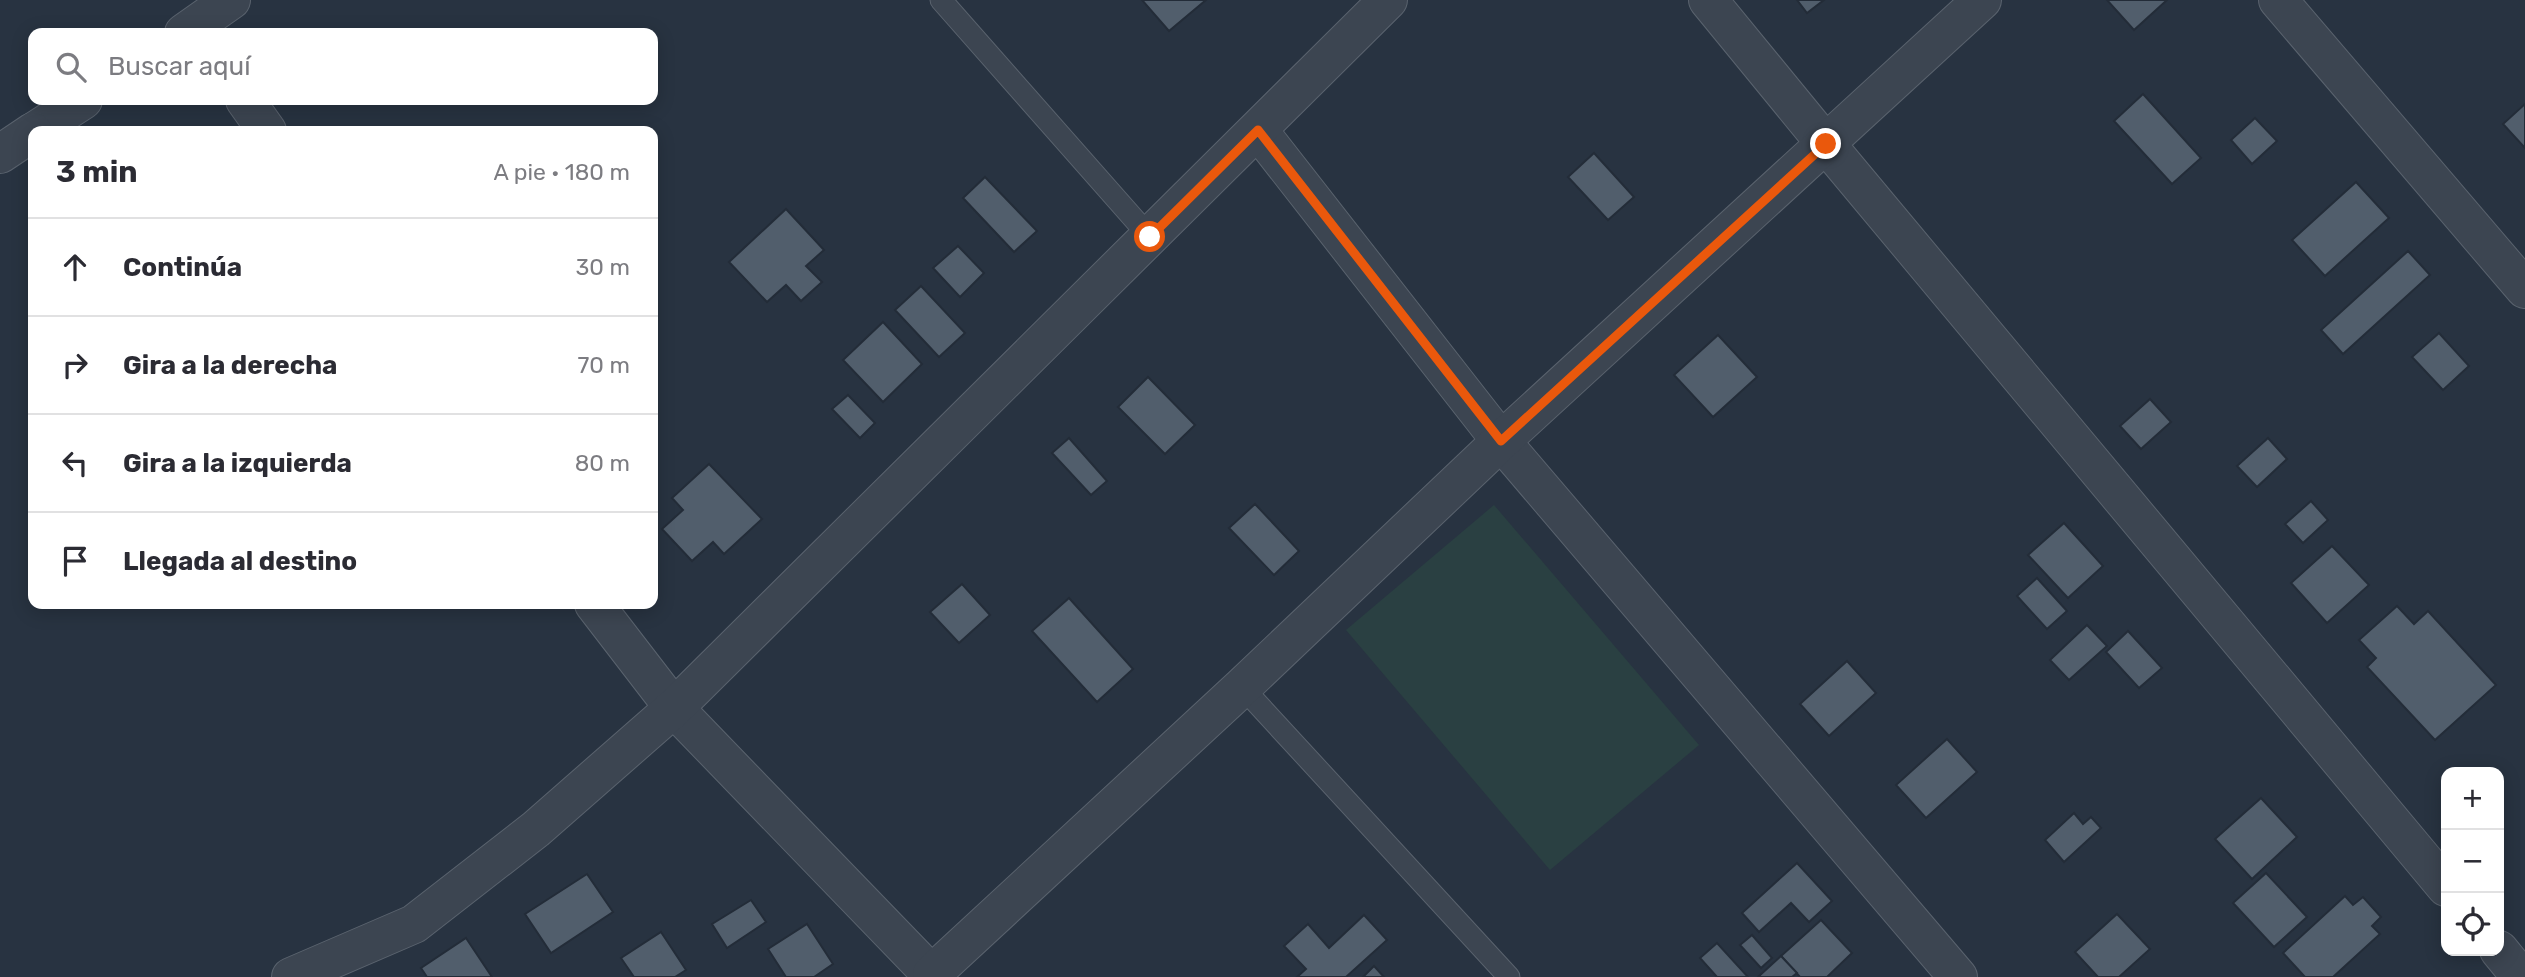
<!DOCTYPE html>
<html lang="es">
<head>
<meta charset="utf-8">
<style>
	body { margin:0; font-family:Rubik,sans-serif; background:#f7f7f7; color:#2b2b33 }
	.controls { position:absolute; right:21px; bottom:21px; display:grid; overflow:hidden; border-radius:14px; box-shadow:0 4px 18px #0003 }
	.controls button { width:63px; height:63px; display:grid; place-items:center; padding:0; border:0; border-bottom:2px solid #e1e1e2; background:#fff; color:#2b2b33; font:35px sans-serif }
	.stop { position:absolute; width:21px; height:21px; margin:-16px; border:5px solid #ea580c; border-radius:50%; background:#fff }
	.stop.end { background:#ea580c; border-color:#fff; box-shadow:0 2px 7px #0008 }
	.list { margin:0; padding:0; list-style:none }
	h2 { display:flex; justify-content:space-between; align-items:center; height:91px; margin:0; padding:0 28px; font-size:30px }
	h2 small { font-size:23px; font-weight:400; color:#7c7c81 }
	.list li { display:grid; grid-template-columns:46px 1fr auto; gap:21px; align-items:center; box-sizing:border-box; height:98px; padding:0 28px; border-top:2px solid #e1e1e2 }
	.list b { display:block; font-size:26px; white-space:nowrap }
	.list em { font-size:23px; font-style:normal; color:#7c7c81 }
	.icon { flex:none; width:38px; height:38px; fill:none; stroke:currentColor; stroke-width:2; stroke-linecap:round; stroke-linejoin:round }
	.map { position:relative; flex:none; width:2525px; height:977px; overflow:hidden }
	.search { position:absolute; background:#fff; box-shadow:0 4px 18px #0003; left:28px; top:28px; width:630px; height:77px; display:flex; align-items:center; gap:18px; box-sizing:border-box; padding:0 24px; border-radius:14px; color:#7c7c81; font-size:26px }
	.panel { position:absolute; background:#fff; box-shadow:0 4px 18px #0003; left:28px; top:126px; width:630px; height:483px; border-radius:14px }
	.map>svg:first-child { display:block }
	.green { fill:#2a4042 }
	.building { fill:#515e6c; stroke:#232c38; stroke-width:2 }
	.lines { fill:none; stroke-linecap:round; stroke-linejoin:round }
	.service-casing { stroke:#5a636e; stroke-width:23 }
	.minor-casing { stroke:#5a636e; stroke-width:40 }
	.service { stroke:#3c4551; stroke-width:21 }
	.minor { stroke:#3c4551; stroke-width:38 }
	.route { stroke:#ea580c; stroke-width:9 }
</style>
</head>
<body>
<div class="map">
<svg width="2525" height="977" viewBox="0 0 2525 977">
	<rect width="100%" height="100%" fill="#283341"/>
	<path class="green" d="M 1494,505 L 1699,745 L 1550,870 L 1346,630 Z"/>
	<g class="building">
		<path d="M 1142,0 L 1206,0 L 1169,31 Z"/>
		<path d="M 1797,0 L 1824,0 L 1807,13 Z"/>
		<path d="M 2107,0 L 2167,0 L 2134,30 Z"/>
		<path d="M 2143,94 L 2201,158 L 2172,184 L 2114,121 Z"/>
		<path d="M 2525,104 L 2525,148 L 2503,124 Z"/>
		<path d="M 2255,118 L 2277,141 L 2252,164 L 2231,140 Z"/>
		<path d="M 1594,153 L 1634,197 L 1608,220 L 1568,177 Z"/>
		<path d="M 985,177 L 1037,231 L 1014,252 L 963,198 Z"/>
		<path d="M 2356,182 L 2389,218 L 2325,276 L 2292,240 Z"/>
		<path d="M 786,209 L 824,250 L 806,266 L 822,282 L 801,301 L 786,285 L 767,302 L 729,262 Z"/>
		<path d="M 958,246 L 984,273 L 960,297 L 933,268 Z"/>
		<path d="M 2408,251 L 2430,275 L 2343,354 L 2321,330 Z"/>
		<path d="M 921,286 L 965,333 L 939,357 L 895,310 Z"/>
		<path d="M 883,322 L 922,364 L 883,402 L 843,360 Z"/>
		<path d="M 2439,333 L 2469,366 L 2443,390 L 2412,357 Z"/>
		<path d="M 1718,335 L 1757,377 L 1713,417 L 1674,375 Z"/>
		<path d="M 1148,377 L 1195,425 L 1165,454 L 1118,407 Z"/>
		<path d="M 848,395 L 875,423 L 860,438 L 832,409 Z"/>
		<path d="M 2150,399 L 2171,422 L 2141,449 L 2120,426 Z"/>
		<path d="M 1069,438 L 1107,481 L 1091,495 L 1052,453 Z"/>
		<path d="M 2268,438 L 2287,459 L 2257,487 L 2237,466 Z"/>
		<path d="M 709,464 L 762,519 L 724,554 L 713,542 L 692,561 L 662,529 L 683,510 L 672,498 Z"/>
		<path d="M 2311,501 L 2328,520 L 2303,543 L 2285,524 Z"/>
		<path d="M 1255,504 L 1299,551 L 1274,575 L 1229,528 Z"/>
		<path d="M 2064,523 L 2103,566 L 2068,598 L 2028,555 Z"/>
		<path d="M 2332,546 L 2369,585 L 2327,623 L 2291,583 Z"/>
		<path d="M 2037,578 L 2067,611 L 2047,629 L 2017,596 Z"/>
		<path d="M 962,584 L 990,615 L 959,643 L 930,612 Z"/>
		<path d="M 1069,598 L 1133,669 L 1097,702 L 1032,631 Z"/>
		<path d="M 2397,606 L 2414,624 L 2428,611 L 2496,685 L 2435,740 L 2367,667 L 2376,658 L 2359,640 Z"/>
		<path d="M 2087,625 L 2107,646 L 2069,680 L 2050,660 Z"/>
		<path d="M 2128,631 L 2162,668 L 2139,688 L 2106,652 Z"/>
		<path d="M 1847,661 L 1876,693 L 1829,736 L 1800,704 Z"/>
		<path d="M 1947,739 L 1977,772 L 1926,818 L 1896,785 Z"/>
		<path d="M 2261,798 L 2297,837 L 2252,879 L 2215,839 Z"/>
		<path d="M 2074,813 L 2083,824 L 2091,817 L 2101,828 L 2064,862 L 2045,840 Z"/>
		<path d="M 1797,863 L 1832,901 L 1809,922 L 1791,903 L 1759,932 L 1742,913 Z"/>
		<path d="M 2266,873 L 2307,917 L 2274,947 L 2233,903 Z"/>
		<path d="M 587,874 L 613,912 L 551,953 L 525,914 Z"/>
		<path d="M 2345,896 L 2353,905 L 2363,897 L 2381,917 L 2372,926 L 2380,934 L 2333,977 L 2305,977 L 2283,953 Z"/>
		<path d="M 751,900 L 766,922 L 727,948 L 712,924 Z"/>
		<path d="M 2117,914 L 2150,949 L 2119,977 L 2098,977 L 2075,952 Z"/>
		<path d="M 1364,915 L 1387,940 L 1346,977 L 1297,977 L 1306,969 L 1284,946 L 1308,924 L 1329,948 Z"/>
		<path d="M 1821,920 L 1852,953 L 1827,977 L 1800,977 L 1781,956 Z"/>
		<path d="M 807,924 L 833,964 L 814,977 L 786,977 L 768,949 Z"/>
		<path d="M 661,932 L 686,970 L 675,977 L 634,977 L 621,958 Z"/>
		<path d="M 1752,935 L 1772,958 L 1761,968 L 1740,945 Z"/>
		<path d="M 466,938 L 492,977 L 427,977 L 421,968 Z"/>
		<path d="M 1717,943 L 1748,977 L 1717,977 L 1700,958 Z"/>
		<path d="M 1781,956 L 1797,973 L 1792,977 L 1758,977 Z"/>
		<path d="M 1374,966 L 1384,977 L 1363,977 Z"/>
	</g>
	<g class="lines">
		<defs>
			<g id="service">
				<path d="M 941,0 L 1150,237"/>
				<path d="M 1242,687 L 1509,977"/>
			</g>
			<g id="minor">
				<path d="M 1708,0 L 1826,144 L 2446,887"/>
				<path d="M 2278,0 L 2525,289"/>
				<path d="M 184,33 L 231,0"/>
				<path d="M 245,100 L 267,131"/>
				<path d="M 1258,130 L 1501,441 L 1958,977"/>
				<path d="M 35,131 L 83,100"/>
				<path d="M 0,154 L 33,132"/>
				<path d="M 594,604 L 674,708 L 934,977"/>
				<path d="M 2499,950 L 2521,977"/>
				<path d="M 932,974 L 1242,687 L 1501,441 L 1982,0"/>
				<path d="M 291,977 L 414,924 L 536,829 L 674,708 L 1388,0"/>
			</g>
		</defs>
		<use href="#service" class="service-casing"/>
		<use href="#minor" class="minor-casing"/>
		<use href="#service" class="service"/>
		<use href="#minor" class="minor"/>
	</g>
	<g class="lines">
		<path class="route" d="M 1150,237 L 1258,130 L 1501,441 L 1826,144"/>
	</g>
</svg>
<div class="controls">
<button>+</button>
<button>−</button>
<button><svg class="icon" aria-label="locate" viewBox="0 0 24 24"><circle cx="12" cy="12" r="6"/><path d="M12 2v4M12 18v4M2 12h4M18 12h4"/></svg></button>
</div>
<div class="stop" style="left:1150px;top:237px"></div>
<div class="stop end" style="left:1826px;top:144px"></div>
<div class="search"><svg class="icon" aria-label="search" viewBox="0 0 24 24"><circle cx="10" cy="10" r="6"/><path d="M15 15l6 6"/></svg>Buscar aquí</div>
<section class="panel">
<h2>3 min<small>A pie · 180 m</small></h2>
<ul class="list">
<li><svg class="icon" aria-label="ahead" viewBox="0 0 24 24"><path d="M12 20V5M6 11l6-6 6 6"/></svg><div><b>Continúa</b></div><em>30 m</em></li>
<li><svg class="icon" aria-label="right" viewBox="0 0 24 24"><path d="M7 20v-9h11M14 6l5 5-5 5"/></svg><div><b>Gira a la derecha</b></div><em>70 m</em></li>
<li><svg class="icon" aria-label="left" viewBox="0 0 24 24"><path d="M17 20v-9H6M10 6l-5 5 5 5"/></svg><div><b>Gira a la izquierda</b></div><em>80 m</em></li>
<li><svg class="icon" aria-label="arrive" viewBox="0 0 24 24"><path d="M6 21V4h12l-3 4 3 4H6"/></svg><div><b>Llegada al destino</b></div></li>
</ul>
</section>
</div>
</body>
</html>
